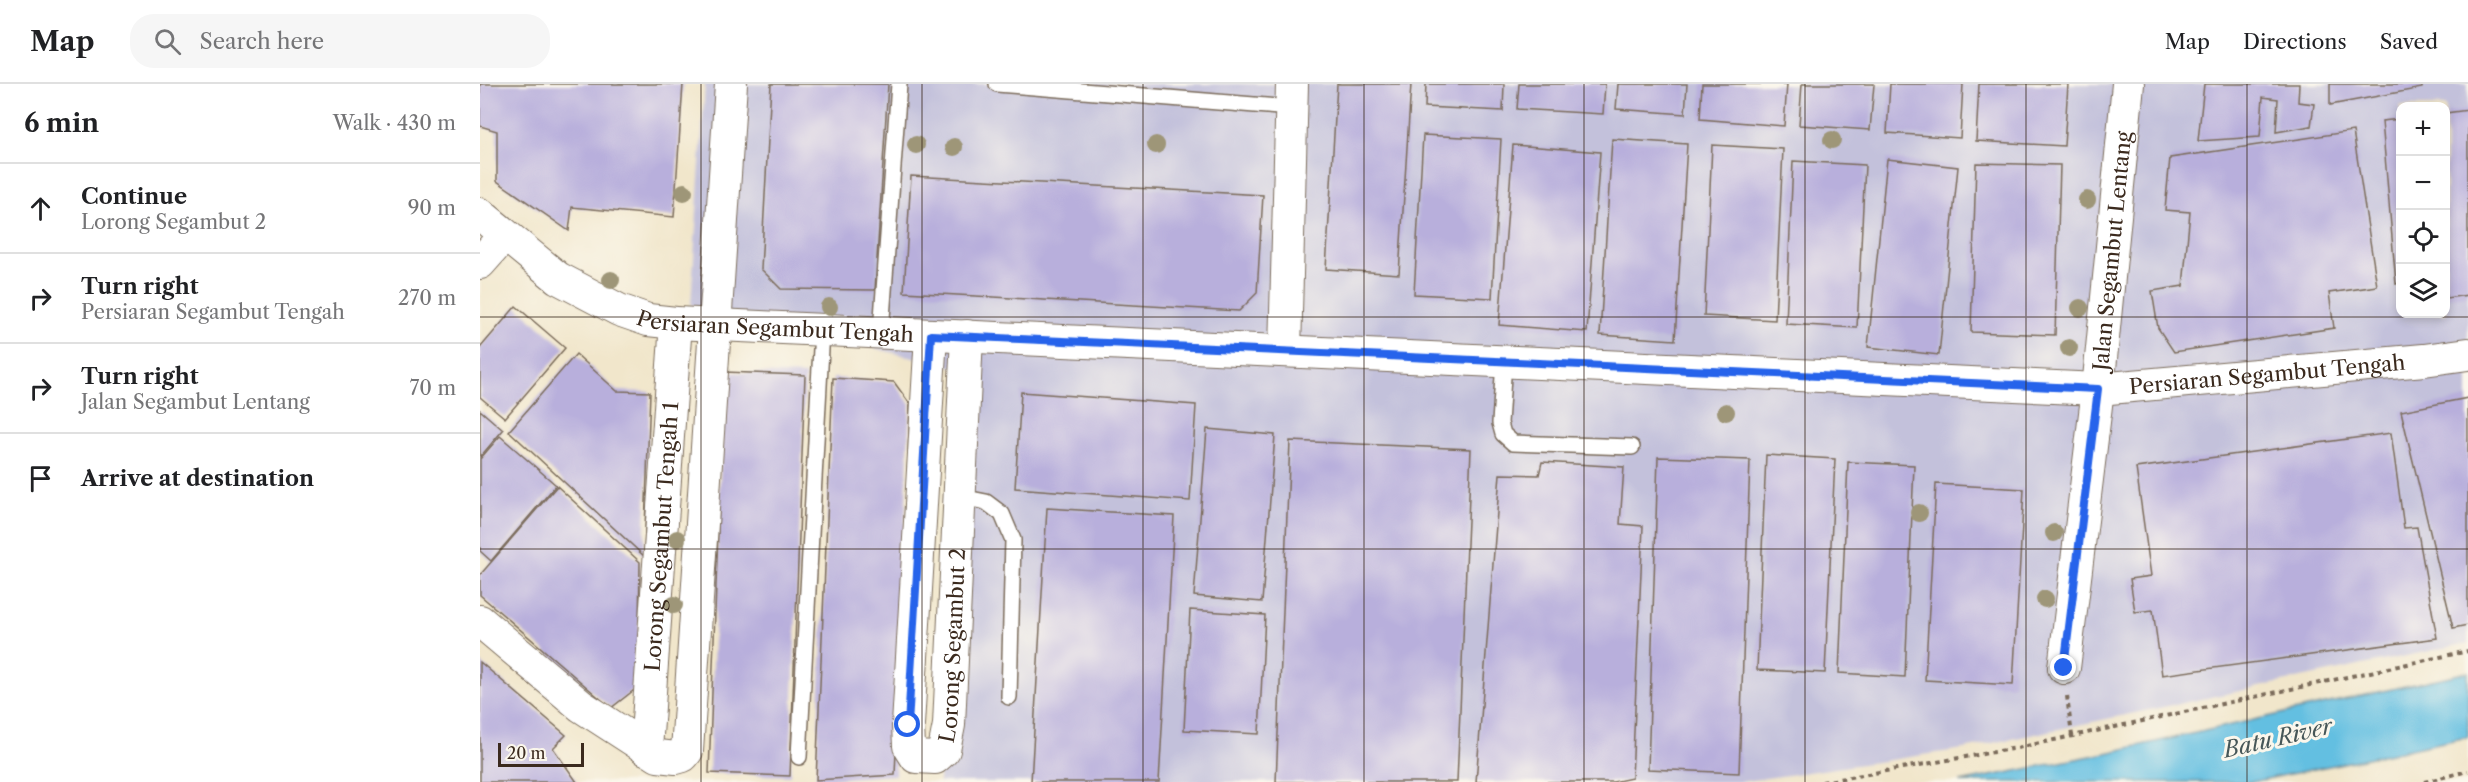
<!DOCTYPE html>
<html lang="en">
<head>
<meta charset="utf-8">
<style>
	body { margin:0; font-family:"Libre Caslon Text",serif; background:#f6f6f6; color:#202124 }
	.controls { position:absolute; right:18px; top:18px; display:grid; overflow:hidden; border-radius:12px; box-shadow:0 3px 9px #0003 }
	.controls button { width:54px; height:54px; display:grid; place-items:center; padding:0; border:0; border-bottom:2px solid #e0e0e0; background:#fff; color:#202124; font:30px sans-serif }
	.scale { position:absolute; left:18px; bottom:15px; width:86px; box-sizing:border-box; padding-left:6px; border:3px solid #3b2a1e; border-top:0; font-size:16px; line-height:21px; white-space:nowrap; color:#3b2a1e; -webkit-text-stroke:4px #fbf7ec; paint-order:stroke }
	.stop { position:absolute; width:18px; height:18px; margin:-14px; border:4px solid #2563eb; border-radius:50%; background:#fff }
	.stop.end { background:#2563eb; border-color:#fff; box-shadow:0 2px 6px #0008 }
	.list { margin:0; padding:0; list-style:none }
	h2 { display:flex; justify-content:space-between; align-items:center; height:78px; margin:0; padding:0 24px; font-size:26px }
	h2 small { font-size:20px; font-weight:400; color:#757577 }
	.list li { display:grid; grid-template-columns:39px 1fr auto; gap:18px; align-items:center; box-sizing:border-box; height:90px; padding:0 24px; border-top:2px solid #e0e0e0 }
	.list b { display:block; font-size:22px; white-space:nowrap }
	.list p { margin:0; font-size:20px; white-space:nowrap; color:#757577 }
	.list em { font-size:20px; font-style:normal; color:#757577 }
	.icon { flex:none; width:33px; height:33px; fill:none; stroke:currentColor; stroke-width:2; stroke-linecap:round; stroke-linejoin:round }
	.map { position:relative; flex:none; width:1988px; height:698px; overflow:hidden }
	header { display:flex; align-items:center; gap:36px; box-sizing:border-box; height:84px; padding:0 30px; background:#fff; border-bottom:2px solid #e0e0e0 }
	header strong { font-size:28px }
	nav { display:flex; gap:33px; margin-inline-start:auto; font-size:21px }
	.search { width:420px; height:54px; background:#f6f6f6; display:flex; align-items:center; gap:15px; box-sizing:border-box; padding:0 21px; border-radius:24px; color:#757577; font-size:22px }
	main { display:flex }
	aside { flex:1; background:#fff }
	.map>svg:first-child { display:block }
	.industrial { fill:#c3c1db; fill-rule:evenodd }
	.water { fill:#64bfe1; stroke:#507480; stroke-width:1.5 }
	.building { fill:#b8afdc }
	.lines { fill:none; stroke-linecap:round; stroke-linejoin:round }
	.lane-casing { stroke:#7b6c5b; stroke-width:18 }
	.street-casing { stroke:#7b6c5b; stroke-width:34 }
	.path { stroke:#7b6c5b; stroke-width:4; stroke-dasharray:4.5 4.5; stroke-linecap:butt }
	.lane { stroke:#fff; stroke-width:15 }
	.street { stroke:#fff; stroke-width:32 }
	.tree { fill:#9e9678 }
	.route { stroke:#2563eb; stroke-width:8 }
	.grid { fill:none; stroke:#3b2a1e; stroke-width:1.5; stroke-opacity:0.55 }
	.labels { text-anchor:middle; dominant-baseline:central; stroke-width:6; stroke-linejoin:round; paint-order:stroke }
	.street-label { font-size:21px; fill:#3b2a1e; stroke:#fbf7ec }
	.water-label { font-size:22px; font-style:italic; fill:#475758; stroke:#fbf7ec }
</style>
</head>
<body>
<header>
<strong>Map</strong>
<div class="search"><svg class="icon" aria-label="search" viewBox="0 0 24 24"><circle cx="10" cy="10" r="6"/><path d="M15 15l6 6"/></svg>Search here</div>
<nav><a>Map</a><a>Directions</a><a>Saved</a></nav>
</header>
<main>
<aside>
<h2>6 min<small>Walk · 430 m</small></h2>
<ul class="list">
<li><svg class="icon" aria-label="ahead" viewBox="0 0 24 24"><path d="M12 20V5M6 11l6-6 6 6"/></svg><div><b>Continue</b><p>Lorong Segambut 2</p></div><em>90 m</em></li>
<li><svg class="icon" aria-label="right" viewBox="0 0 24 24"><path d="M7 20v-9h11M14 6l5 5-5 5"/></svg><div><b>Turn right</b><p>Persiaran Segambut Tengah</p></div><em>270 m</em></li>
<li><svg class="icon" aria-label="right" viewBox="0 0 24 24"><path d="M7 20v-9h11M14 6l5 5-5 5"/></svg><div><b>Turn right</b><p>Jalan Segambut Lentang</p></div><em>70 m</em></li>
<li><svg class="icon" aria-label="arrive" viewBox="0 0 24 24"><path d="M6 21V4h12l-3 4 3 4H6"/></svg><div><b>Arrive at destination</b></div></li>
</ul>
</aside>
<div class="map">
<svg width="1988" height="698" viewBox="0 0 1988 698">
	<rect width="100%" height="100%" fill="#fbf7ec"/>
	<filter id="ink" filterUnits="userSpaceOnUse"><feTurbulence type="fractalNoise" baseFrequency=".0167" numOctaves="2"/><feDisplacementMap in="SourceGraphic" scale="12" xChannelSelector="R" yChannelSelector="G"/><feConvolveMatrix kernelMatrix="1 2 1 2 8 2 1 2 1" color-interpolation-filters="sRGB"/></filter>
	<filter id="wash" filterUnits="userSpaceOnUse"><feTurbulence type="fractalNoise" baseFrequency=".008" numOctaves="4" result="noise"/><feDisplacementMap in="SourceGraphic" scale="24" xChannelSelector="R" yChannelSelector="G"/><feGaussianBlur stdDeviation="1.35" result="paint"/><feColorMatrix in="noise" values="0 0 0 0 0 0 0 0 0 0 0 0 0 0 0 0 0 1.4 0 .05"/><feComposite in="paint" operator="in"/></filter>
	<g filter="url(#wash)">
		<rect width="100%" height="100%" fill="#f1e6cb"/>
		<path class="industrial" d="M 225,0 L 1988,0 L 1988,559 L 1484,665 L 1260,698 L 459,698 L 478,284 L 211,221 ZM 1920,22 L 1966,22 L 1966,230 L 1920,230 Z"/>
		<path class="water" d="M 1988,588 L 1988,653 L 1772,698 L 1480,698 L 1626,669 Z"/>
		<g id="blocks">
			<g class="building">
				<path d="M 0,0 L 203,0 L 194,133 L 92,123 L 89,147 L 17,97 L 17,47 L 0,42 Z"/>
				<path d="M 291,0 L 408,0 L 395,206 L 301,205 L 281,185 Z"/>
				<path d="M 857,0 L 931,0 L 919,190 L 846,185 Z"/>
				<path d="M 946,0 L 1024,0 L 1023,27 L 945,23 Z"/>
				<path d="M 1039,0 L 1125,0 L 1123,30 L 1037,25 Z"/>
				<path d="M 1138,0 L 1207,0 L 1205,30 L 1136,25 Z"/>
				<path d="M 1222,0 L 1307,0 L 1304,42 L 1220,35 Z"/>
				<path d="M 1322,0 L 1394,0 L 1390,46 L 1319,41 Z"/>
				<path d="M 1410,0 L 1483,0 L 1480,54 L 1407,49 Z"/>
				<path d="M 1499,0 L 1588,0 L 1584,62 L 1496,57 Z"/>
				<path d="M 1724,0 L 1819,0 L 1818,18 L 1834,20 L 1831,42 L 1796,48 L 1798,15 L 1783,13 L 1780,53 L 1718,57 Z"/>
				<path d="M 1850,0 L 1942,0 L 1942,4 L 1850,21 Z"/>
				<path d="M 1988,26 L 1988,211 L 1966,214 L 1966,29 Z"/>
				<path d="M 1920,35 L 1920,199 L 1916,200 L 1902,37 Z"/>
				<path d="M 1873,47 L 1897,202 L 1849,209 L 1854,244 L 1694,268 L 1678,244 L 1672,207 L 1703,202 L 1710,128 L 1685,126 L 1690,74 Z"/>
				<path d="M 943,51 L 1021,55 L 1012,214 L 934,210 Z"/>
				<path d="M 1132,55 L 1207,60 L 1195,256 L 1120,251 Z"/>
				<path d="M 1033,61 L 1120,68 L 1107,248 L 1019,241 Z"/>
				<path d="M 1232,61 L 1303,65 L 1295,236 L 1224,232 Z"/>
				<path d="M 1407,75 L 1478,83 L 1459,271 L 1388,263 Z"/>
				<path d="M 1313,77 L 1385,81 L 1377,244 L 1306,240 Z"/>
				<path d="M 1496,79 L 1580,81 L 1575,251 L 1491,248 Z"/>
				<path d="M 431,92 L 783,111 L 777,209 L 759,227 L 424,208 Z"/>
				<path d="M 36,222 L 85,264 L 25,334 L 0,313 L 0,264 Z"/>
				<path d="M 96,270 L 137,307 L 170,308 L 164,472 L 29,347 Z"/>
				<path d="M 244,288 L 325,291 L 310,692 L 229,689 Z"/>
				<path d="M 353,294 L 414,298 L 430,320 L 415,691 L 336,696 Z"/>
				<path d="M 541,308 L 716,321 L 710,417 L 535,404 Z"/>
				<path d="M 1988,314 L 1988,541 L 1973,544 L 1921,327 Z"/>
				<path d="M 0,326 L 23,346 L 0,373 Z"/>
				<path d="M 727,345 L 795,351 L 782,518 L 714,512 Z"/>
				<path d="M 1911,349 L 1924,444 L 1937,443 L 1957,554 L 1682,591 L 1673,526 L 1655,528 L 1650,495 L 1671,492 L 1656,384 Z"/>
				<path d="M 20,352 L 76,401 L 11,477 L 0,467 L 0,375 Z"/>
				<path d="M 810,357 L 991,365 L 977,698 L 796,698 Z"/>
				<path d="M 1286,371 L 1355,375 L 1345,589 L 1277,586 Z"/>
				<path d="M 1178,373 L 1270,376 L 1259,689 L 1168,685 Z"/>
				<path d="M 1062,378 L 1144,383 L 1140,440 L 1163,442 L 1152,694 L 1133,698 L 996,698 L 1020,390 L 1059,391 Z"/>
				<path d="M 1368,378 L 1434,381 L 1425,593 L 1359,589 Z"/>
				<path d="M 1456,400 L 1544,405 L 1533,601 L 1445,596 Z"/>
				<path d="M 77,402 L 160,478 L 158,603 L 131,624 L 0,511 L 0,491 Z"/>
				<path d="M 567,424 L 694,432 L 679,698 L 551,698 Z"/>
				<path d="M 710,526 L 785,531 L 779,650 L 704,646 Z"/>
				<path d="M 0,578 L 86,651 L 73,664 L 97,698 L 0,698 Z"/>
			</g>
		</g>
	</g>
	<g filter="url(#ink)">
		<use href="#blocks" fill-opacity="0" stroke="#7b6c5b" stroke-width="1.5"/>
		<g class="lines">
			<defs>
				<g id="lane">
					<path d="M 517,0 L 811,24"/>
					<path d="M 401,248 L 419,0"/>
					<path d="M 1024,277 L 1020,339 L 1023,350 L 1033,359 L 1152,363"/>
					<path d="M 481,413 L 506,418 L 522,430 L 533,456 L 529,613"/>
					<path d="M 319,673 L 342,246"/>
				</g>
				<g id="street">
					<path id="s1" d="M 0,130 L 78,194 L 139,226 L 168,236 L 196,239 L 1618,305 L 1944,276 L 1988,270"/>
					<path d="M 0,179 L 24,152"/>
					<path id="s2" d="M 451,251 L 428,641 L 429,662 L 436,673 L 455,674 L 464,666 L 469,641 L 487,252"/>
					<path d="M 805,267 L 812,0"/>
					<path d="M 0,537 L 101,622 L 178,672 L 196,674 L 203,672 L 207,667 L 251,0"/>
					<path id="s3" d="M 1584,584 L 1618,305 L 1648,0"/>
					<path id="s4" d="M 166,665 L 196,239"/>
				</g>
			</defs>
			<use href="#lane" class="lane-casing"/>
			<use href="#street" class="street-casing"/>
			<g class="path">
				<path d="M 1587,612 L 1592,652"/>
				<path d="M 1342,698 L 1537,664 L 1988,567"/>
				<path d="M 1944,698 L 1988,687"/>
			</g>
			<use href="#lane" class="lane"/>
			<use href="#street" class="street"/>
		</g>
		<g class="tree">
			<circle cx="1352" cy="56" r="9"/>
			<circle cx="436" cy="61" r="9"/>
			<circle cx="676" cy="61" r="9"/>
			<circle cx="474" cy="63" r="9"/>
			<circle cx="204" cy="108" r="9"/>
			<circle cx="1607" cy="116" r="9"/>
			<circle cx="131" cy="196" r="9"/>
			<circle cx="349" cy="223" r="9"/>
			<circle cx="1600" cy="224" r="9"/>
			<circle cx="1589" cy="264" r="9"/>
			<circle cx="1246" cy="328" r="9"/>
			<circle cx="1439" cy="429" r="9"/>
			<circle cx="1574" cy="449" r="9"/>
			<circle cx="197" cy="455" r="9"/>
			<circle cx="1565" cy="515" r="9"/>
			<circle cx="194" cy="521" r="9"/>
		</g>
	</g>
	<g class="lines" filter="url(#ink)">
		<path class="route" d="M 428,641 L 451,251 L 1618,305 L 1584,584"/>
	</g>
	<path class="grid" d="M 221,0 L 221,698M 442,0 L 442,698M 663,0 L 663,698M 884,0 L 884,698M 1104,0 L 1104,698M 1325,0 L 1325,698M 1546,0 L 1546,698M 1767,0 L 1767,698M 0,233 L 1988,233M 0,465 L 1988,465"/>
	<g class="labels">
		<g class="street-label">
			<text stroke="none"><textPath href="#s3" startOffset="420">Jalan Segambut Lentang</textPath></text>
			<text stroke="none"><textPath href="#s1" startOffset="328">Persiaran Segambut Tengah</textPath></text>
			<text stroke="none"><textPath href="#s1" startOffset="1822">Persiaran Segambut Tengah</textPath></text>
			<text stroke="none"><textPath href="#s4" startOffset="213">Lorong Segambut Tengah 1</textPath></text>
			<text stroke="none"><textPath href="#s2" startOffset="561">Lorong Segambut 2</textPath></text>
		</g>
		<g class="water-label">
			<text transform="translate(1798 654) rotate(-13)">Batu River</text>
		</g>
	</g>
</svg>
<div class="controls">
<button>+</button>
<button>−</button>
<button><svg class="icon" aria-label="locate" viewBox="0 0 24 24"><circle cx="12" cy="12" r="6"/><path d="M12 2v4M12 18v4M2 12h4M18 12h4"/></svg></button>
<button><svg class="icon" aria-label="layers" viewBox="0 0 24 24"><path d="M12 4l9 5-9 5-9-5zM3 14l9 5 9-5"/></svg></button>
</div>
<div class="scale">20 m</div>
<div class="stop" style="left:428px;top:641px"></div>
<div class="stop end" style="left:1584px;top:584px"></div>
</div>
</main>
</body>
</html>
